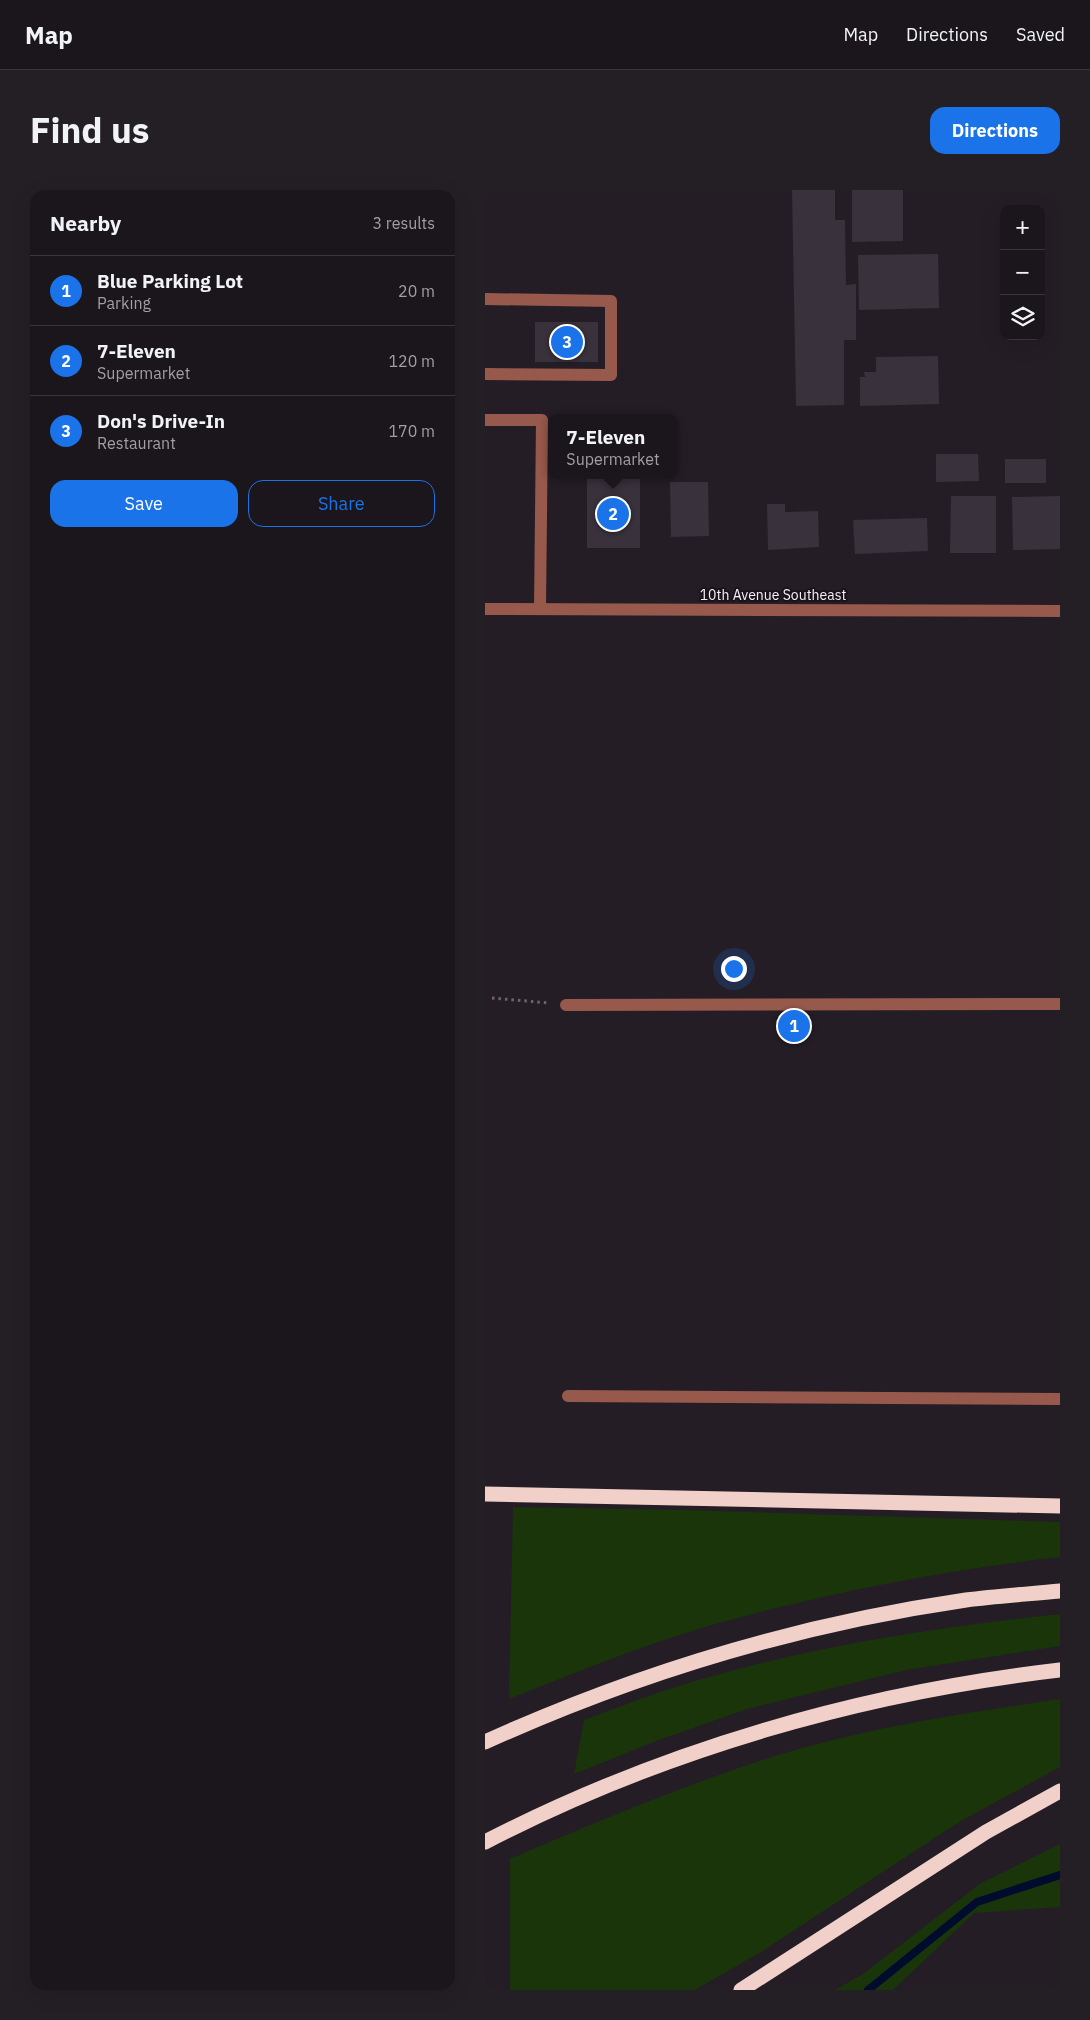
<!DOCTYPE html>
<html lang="en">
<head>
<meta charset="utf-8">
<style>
	body { margin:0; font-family:"IBM Plex Sans",sans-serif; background:#241f25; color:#f1f3f6 }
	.controls { position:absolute; right:15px; top:15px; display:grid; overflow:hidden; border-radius:10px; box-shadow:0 5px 20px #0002 }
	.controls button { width:45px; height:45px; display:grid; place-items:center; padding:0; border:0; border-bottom:1px solid #39353b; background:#1b161c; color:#f1f3f6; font:25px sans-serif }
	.you { position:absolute; left:248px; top:778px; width:18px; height:18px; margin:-12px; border:4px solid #fff; border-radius:50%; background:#1a73e8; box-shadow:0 0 0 8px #1a73e833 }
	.badge { display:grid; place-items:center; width:32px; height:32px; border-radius:50%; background:#1a73e8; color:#fff; font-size:16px; font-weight:700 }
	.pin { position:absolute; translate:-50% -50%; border:2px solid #fff; box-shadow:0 1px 5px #0006 }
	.popup { position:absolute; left:63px; top:224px; width:130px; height:65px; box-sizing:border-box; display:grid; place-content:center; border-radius:10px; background:#1b161c; filter:drop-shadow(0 1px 4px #0005); font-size:16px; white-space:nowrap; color:#a09fa3 }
	.popup b { font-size:19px; color:#f1f3f6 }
	.popup::after { content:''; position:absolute; left:50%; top:100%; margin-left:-10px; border:10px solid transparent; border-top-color:#1b161c }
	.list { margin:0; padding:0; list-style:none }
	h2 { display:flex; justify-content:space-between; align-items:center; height:65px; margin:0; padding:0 20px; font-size:21px }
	h2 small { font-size:16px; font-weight:400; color:#a09fa3 }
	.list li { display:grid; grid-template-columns:32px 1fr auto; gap:15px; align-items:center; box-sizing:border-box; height:70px; padding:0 20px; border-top:1px solid #39353b }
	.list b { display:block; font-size:19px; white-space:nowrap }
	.list p { margin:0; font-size:16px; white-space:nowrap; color:#a09fa3 }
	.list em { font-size:16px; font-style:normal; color:#a09fa3 }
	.actions { display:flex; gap:10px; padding:15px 20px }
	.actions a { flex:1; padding:11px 0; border:1px solid #1a73e8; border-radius:15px; text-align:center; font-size:18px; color:#1a73e8 }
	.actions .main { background:#1a73e8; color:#fff }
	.icon { flex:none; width:28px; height:28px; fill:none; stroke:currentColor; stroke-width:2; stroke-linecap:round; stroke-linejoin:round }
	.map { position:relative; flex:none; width:575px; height:1800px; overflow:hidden; border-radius:15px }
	header { display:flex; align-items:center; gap:30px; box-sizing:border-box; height:70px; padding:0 25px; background:#1b161c; border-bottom:1px solid #39353b }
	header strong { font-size:24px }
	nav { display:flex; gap:28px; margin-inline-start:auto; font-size:18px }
	.intro { display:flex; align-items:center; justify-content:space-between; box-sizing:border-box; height:120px; padding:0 30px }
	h1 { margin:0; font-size:35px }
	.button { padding:12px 22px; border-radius:15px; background:#1a73e8; color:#fff; font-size:18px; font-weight:700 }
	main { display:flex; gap:30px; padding:0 30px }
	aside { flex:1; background:#1b161c; border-radius:15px; box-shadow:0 5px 20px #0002 }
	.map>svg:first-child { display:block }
	.green { fill:#1a350a }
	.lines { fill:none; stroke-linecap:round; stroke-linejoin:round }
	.stream { stroke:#000b2e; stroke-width:8 }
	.building { fill:#39313b }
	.path { stroke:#6a646c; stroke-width:3; stroke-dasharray:2.5 4; stroke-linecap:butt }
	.service { stroke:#96594b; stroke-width:12 }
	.minor { stroke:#96594b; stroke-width:12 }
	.motorway { stroke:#f0d0c8; stroke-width:15 }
	.labels { text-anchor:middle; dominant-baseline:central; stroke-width:4; stroke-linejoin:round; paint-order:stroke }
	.street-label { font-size:14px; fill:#f6f1f7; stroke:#1a131c }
</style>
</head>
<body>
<header>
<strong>Map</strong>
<nav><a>Map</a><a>Directions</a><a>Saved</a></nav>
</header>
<div class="intro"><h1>Find us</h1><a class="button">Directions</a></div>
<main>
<aside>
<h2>Nearby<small>3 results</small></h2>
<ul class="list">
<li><span class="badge">1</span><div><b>Blue Parking Lot</b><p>Parking</p></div><em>20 m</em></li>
<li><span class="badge">2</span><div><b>7-Eleven</b><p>Supermarket</p></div><em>120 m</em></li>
<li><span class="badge">3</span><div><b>Don's Drive-In</b><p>Restaurant</p></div><em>170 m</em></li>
</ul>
<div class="actions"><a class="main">Save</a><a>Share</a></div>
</aside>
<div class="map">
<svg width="575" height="1800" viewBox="0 0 575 1800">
	<rect width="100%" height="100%" fill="#241d26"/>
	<g class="green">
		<path d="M 28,1317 L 199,1320 L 575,1332 L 575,1367 C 460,1380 345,1402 234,1433 C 162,1453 92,1482 24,1509 Z"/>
		<path d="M 575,1424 L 575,1456 L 421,1480 L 262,1519 L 171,1551 L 89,1584 L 99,1530 C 126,1520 154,1509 181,1500 C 308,1459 443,1438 575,1424 Z"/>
		<path d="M 575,1509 L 575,1577 L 474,1632 L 276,1762 L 210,1800 L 25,1800 L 25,1669 C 113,1631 202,1594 293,1565 C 385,1537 480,1523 575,1509 Z"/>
		<path d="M 575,1654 L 575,1717 L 489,1723 L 408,1800 L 350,1800 L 378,1784 L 496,1693 Z"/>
	</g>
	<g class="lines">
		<path class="stream" d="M 383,1800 L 492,1712 L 575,1685"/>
	</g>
	<g class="building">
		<path d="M 307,0 L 350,0 L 350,30 L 360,30 L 361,95 L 371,94 L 371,150 L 359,150 L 359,215 L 311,216 Z"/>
		<path d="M 367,0 L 418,0 L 418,51 L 367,52 Z"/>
		<path d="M 453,64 L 454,118 L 374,120 L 373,65 Z"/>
		<rect x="50" y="132" width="63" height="40"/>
		<path d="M 453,166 L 454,214 L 375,216 L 375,187 L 380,187 L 379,182 L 391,182 L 391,167 Z"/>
		<path d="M 451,264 L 493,264 L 494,291 L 451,292 Z"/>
		<rect x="520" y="269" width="41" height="24"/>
		<rect x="102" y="289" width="53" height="69"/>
		<path d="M 185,292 L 223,292 L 224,346 L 186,347 Z"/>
		<path d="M 466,306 L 511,306 L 511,363 L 465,363 Z"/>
		<path d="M 575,306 L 575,359 L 528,360 L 527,307 Z"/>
		<path d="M 282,314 L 300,314 L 300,322 L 333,321 L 334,357 L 283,360 Z"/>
		<path d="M 442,328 L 443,361 L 370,364 L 368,330 Z"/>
	</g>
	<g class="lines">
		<path class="path" d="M 7,808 L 64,813"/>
		<g class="service">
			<path d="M 0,109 L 126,111 L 126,185 L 0,184"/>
			<path d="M 0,230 L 57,230 L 55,419"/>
			<path d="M 81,815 L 575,814"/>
			<path d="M 83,1206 L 575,1209"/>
		</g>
		<path class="minor" d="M 0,419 L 575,421"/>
		<g class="motorway">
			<path d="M 0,1304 L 575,1316"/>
			<path d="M 0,1552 C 152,1483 316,1434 481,1410 C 512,1406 544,1404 575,1401"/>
			<path d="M 0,1652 C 178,1560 376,1503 575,1480"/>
			<path d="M 256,1800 L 501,1642 L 575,1601"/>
		</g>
	</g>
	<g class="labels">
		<g class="street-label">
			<text x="288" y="405">10th Avenue Southeast</text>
		</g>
	</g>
</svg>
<div class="controls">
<button>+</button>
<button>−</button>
<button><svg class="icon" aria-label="layers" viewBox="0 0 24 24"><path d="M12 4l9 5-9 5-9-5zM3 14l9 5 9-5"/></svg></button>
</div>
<div class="you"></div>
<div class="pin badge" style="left:309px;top:836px">1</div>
<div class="pin badge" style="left:128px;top:324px">2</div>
<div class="popup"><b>7-Eleven</b>Supermarket</div>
<div class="pin badge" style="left:82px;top:152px">3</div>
</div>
</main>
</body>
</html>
